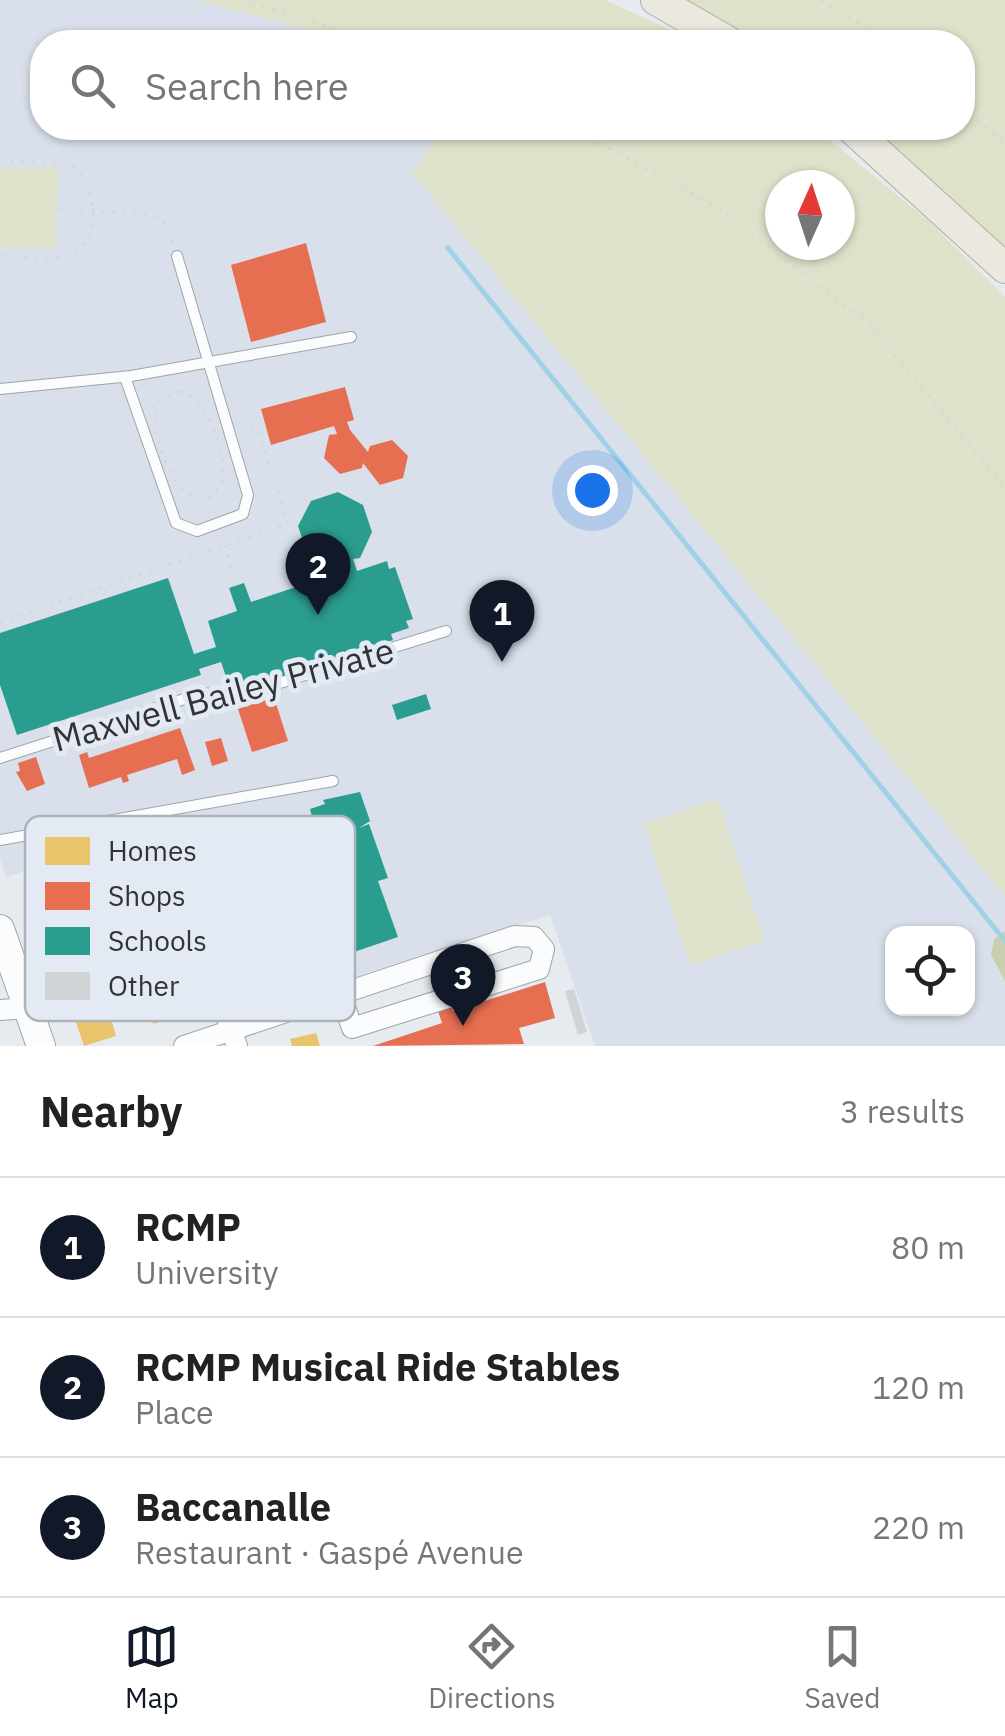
<!DOCTYPE html>
<html lang="en">
<head>
<meta charset="utf-8">
<style>
	body { margin:0; font-family:"IBM Plex Sans",sans-serif; background:#f2f2f2; color:#222 }
	.controls { position:absolute; right:30px; bottom:30px; display:grid; overflow:hidden; border-radius:20px; box-shadow:0 2px 8px #0004 }
	.controls button { width:90px; height:90px; display:grid; place-items:center; padding:0; border:0; border-bottom:2px solid #e0e0e0; background:#fff; color:#222; font:50px sans-serif }
	.compass { position:absolute; left:765px; top:170px; width:90px; height:90px; border-radius:50%; background:#fff; box-shadow:0 2px 8px #0004; rotate:3deg }
	.you { position:absolute; left:592px; top:490px; width:35px; height:35px; margin:-25px; border:8px solid #fff; border-radius:50%; background:#1a73e8; box-shadow:0 0 0 15px #1a73e833 }
	.badge { display:grid; place-items:center; width:65px; height:65px; border-radius:50%; background:#111827; color:#fff; font-size:32px; font-weight:700 }
	.pin { position:absolute; translate:-50% -82px; filter:drop-shadow(0 2px 5px #0008) }
	.pin::after { content:''; position:absolute; top:52px; width:35px; height:30px; background:inherit; clip-path:polygon(0 0,100% 0,50% 100%) }
	.list { margin:0; padding:0; list-style:none }
	h2 { display:flex; justify-content:space-between; align-items:center; height:130px; margin:0; padding:0 40px; font-size:42px }
	h2 small { font-size:32px; font-weight:400; color:#767676 }
	.list li { display:grid; grid-template-columns:65px 1fr auto; gap:30px; align-items:center; box-sizing:border-box; height:140px; padding:0 40px; border-top:2px solid #e0e0e0 }
	.list b { display:block; font-size:38px; white-space:nowrap }
	.list p { margin:0; font-size:32px; white-space:nowrap; color:#767676 }
	.list em { font-size:32px; font-style:normal; color:#767676 }
	.icon { flex:none; width:55px; height:55px; fill:none; stroke:currentColor; stroke-width:2; stroke-linecap:round; stroke-linejoin:round }
	.map { position:relative; flex:none; width:1005px; height:1046px; overflow:hidden }
	.search { position:absolute; background:#fff; box-shadow:0 2px 8px #0004; left:30px; right:30px; top:30px; height:110px; display:flex; align-items:center; gap:25px; box-sizing:border-box; padding:0 35px; border-radius:40px; color:#767676; font-size:38px }
	.sheet { height:550px; background:#fff }
	nav { display:flex; justify-content:space-around; align-items:center; box-sizing:border-box; height:140px; border-top:2px solid #e0e0e0; background:#fff; font-size:28px; color:#767676 }
	nav a { display:grid; justify-items:center; gap:5px }
	nav .on { color:#111827 }
	.map>svg:first-child { display:block }
	.built { fill:#d9e0eb; fill-rule:evenodd }
	.green { fill:#dee2ca; fill-rule:evenodd }
	.forest { fill:#cbcfb1 }
	.homes { fill:#e9c46a }
	.shops { fill:#e76f51 }
	.schools { fill:#2a9d8f }
	.lines { fill:none; stroke-linecap:round; stroke-linejoin:round }
	.stream { stroke:#a0d2e6; stroke-width:5 }
	.building { fill:#d1d4d7 }
	.lane-casing { stroke:#a0a3a7; stroke-width:12 }
	.street-casing { stroke:#a0a3a7; stroke-width:22 }
	.secondary-casing { stroke:#a0a3a7; stroke-width:30 }
	.primary-casing { stroke:#b1ad9f; stroke-width:32 }
	.path { stroke:#d4d6d7; stroke-width:2.5; stroke-dasharray:2.5 8; stroke-linecap:butt }
	.lane { stroke:#fbfcfd; stroke-width:10 }
	.street { stroke:#fbfcfd; stroke-width:20 }
	.secondary { stroke:#fbfcfd; stroke-width:28 }
	.primary { stroke:#ebe8e0; stroke-width:30 }
	.labels { text-anchor:middle; dominant-baseline:central; stroke-width:10; stroke-linejoin:round; paint-order:stroke }
	.street-label { font-size:35px; fill:#313336; stroke:#e3eaf3 }
	.key { fill:#e3eaf3; stroke:#aeb3ba; stroke-width:2.5 }
	.key-label { font-size:28px; fill:#313336 }
</style>
</head>
<body>
<div class="map">
<svg width="1005" height="1046" viewBox="0 0 1005 1046">
	<rect width="100%" height="100%" fill="#e6ebf0"/>
	<path class="built" d="M 0,0 L 197,0 L 355,42 L 42,42 L 42,128 L 555,128 L 1005,500 L 1005,1046 L 595,1046 L 550,915 L 314,989 L 276,880 L 208,901 L 180,823 L 6,877 L 0,859 ZM 892,934 L 968,934 L 968,1008 L 892,1008 Z"/>
	<g class="green">
		<path d="M 197,0 L 605,0 L 697,42 L 355,42 Z"/>
		<path d="M 686,0 L 1005,0 L 1005,250 L 873,128 L 962,128 L 962,42 L 755,42 Z"/>
		<path d="M 443,128 L 815,128 L 930,222 L 1005,297 L 1005,896 L 412,173 ZM 780,185 L 840,185 L 840,245 L 780,245 Z"/>
		<path d="M 0,167 L 58,168 L 56,248 L 0,247 Z"/>
		<path d="M 718,799 L 764,941 L 690,965 L 644,823 Z"/>
	</g>
	<path class="forest" d="M 1005,931 L 1005,981 L 991,955 L 994,939 Z"/>
	<g class="homes">
		<path d="M 174,994 L 181,1016 L 153,1024 L 147,1003 Z"/>
		<path d="M 109,1012 L 116,1036 L 84,1046 L 76,1022 Z"/>
		<path d="M 316,1033 L 320,1046 L 292,1046 L 290,1039 Z"/>
	</g>
	<g class="shops">
		<path d="M 306,243 L 326,322 L 251,342 L 231,265 Z"/>
		<path d="M 345,387 L 354,420 L 347,422 L 350,430 L 368,452 L 370,446 L 392,440 L 408,456 L 403,478 L 380,485 L 363,463 L 362,468 L 340,474 L 324,458 L 329,435 L 337,434 L 334,426 L 271,445 L 261,409 Z"/>
		<path d="M 274,697 L 288,741 L 252,752 L 238,709 Z"/>
		<path d="M 180,728 L 195,770 L 182,775 L 177,759 L 127,775 L 129,781 L 123,783 L 121,777 L 89,788 L 79,755 L 87,752 L 89,758 Z"/>
		<path d="M 221,738 L 228,761 L 212,766 L 205,742 Z"/>
		<path d="M 36,757 L 45,784 L 27,791 L 16,772 L 20,771 L 18,763 Z"/>
		<path d="M 545,982 L 555,1018 L 519,1028 L 524,1044 L 373,1046 L 442,1023 L 438,1011 L 452,1006 L 453,1011 Z"/>
	</g>
	<g class="schools">
		<path d="M 338,492 L 363,505 L 372,532 L 360,558 L 353,559 L 357,571 L 387,561 L 389,569 L 395,567 L 413,619 L 406,621 L 409,628 L 391,634 L 393,640 L 249,688 L 247,682 L 230,688 L 221,662 L 199,669 L 201,675 L 17,735 L 0,685 L 0,633 L 168,578 L 194,654 L 216,647 L 208,621 L 237,611 L 229,588 L 244,583 L 251,602 L 341,572 L 338,564 L 332,567 L 307,553 L 298,526 L 311,501 Z"/>
		<path d="M 426,694 L 431,709 L 397,720 L 392,705 Z"/>
		<path d="M 360,792 L 370,821 L 359,828 L 369,824 L 388,878 L 378,881 L 398,937 L 351,953 L 305,819 L 312,817 L 310,809 L 325,804 L 323,800 Z"/>
	</g>
	<g class="lines">
		<path class="stream" d="M 448,248 L 1005,941"/>
	</g>
	<path class="building" d="M 574,989 L 587,1032 L 578,1035 L 565,991 Z"/>
	<g class="lines">
		<defs>
			<g id="lane">
				<path d="M 125,377 L 176,523 L 197,531 L 243,514 L 248,495 L 177,256"/>
				<path d="M 0,389 L 131,376 L 351,337"/>
				<path d="M 0,758 L 203,693 L 235,697 L 446,631"/>
				<path d="M 0,840 L 333,781"/>
			</g>
			<g id="street">
				<path d="M 163,841 L 237,1046"/>
				<path d="M 0,1010 L 28,1008"/>
				<path d="M 184,1046 L 515,936 L 534,937 L 544,949 L 539,969 L 352,1028 L 341,994"/>
			</g>
			<path id="secondary" d="M 0,929 L 41,1046"/>
			<g id="primary">
				<path d="M 656,0 L 729,42"/>
				<path d="M 851,128 L 1005,268"/>
			</g>
		</defs>
		<use href="#lane" class="lane-casing"/>
		<use href="#street" class="street-casing"/>
		<use href="#secondary" class="secondary-casing"/>
		<use href="#primary" class="primary-casing"/>
		<g class="path">
			<path d="M 242,0 L 380,42"/>
			<path d="M 821,0 L 887,42"/>
			<path d="M 962,105 L 1005,144"/>
			<path d="M 571,128 L 720,209 L 824,291 L 874,325 L 886,345 L 1005,489"/>
			<path d="M 0,160 L 70,164 C 95,182 106,237 72,254 C 53,263 20,256 0,255"/>
			<path d="M 60,209 L 150,214 L 165,224 L 173,245"/>
			<path d="M 180,391 C 210,399 227,456 222,484 L 207,500 C 172,502 145,426 160,400 Z"/>
			<path d="M 222,535 L 233,575"/>
			<path d="M 0,622 L 288,524 L 257,427 L 245,431"/>
		</g>
		<use href="#lane" class="lane"/>
		<use href="#street" class="street"/>
		<use href="#secondary" class="secondary"/>
		<use href="#primary" class="primary"/>
	</g>
	<g class="labels">
		<g class="street-label">
			<text transform="translate(223 694) rotate(-15)">Maxwell Bailey Private</text>
		</g>
	</g>
	<rect x="25" y="816" width="330" height="205" rx="15" class="key"/>
	<rect x="45" y="837" width="45" height="28" fill="#e9c46a"/>
	<rect x="45" y="882" width="45" height="28" fill="#e76f51"/>
	<rect x="45" y="927" width="45" height="28" fill="#2a9d8f"/>
	<rect x="45" y="972" width="45" height="28" fill="#d1d4d7"/>
	<g class="key-label">
		<text x="108" y="861">Homes</text>
		<text x="108" y="906">Shops</text>
		<text x="108" y="951">Schools</text>
		<text x="108" y="996">Other</text>
	</g>
</svg>
<div class="controls">
<button><svg class="icon" aria-label="locate" viewBox="0 0 24 24"><circle cx="12" cy="12" r="6"/><path d="M12 2v4M12 18v4M2 12h4M18 12h4"/></svg></button>
</div>
<svg class="compass" viewBox="-18 -18 36 36"><path d="M0-13l5 13h-10z" fill="#e53935"/><path d="M0 13l5-13h-10z" fill="#767676"/></svg>
<div class="you"></div>
<div class="pin badge" style="left:502px;top:662px">1</div>
<div class="pin badge" style="left:318px;top:615px">2</div>
<div class="pin badge" style="left:463px;top:1026px">3</div>
<div class="search"><svg class="icon" aria-label="search" viewBox="0 0 24 24"><circle cx="10" cy="10" r="6"/><path d="M15 15l6 6"/></svg>Search here</div>
</div>
<section class="sheet">
<h2>Nearby<small>3 results</small></h2>
<ul class="list">
<li><span class="badge">1</span><div><b>RCMP</b><p>University</p></div><em>80 m</em></li>
<li><span class="badge">2</span><div><b>RCMP Musical Ride Stables</b><p>Place</p></div><em>120 m</em></li>
<li><span class="badge">3</span><div><b>Baccanalle</b><p>Restaurant · Gaspé Avenue</p></div><em>220 m</em></li>
</ul>
</section>
<nav>
<a class="on"><svg class="icon" aria-label="map" viewBox="0 0 24 24"><path d="M3 6l6-2 6 2 6-2v14l-6 2-6-2-6 2zM9 4v14M15 6v14"/></svg>Map</a>
<a><svg class="icon" aria-label="directions" viewBox="0 0 24 24"><path d="M12 3l9 9-9 9-9-9zM9 14v-3h6M13 9l2 2-2 2"/></svg>Directions</a>
<a><svg class="icon" aria-label="saved" viewBox="0 0 24 24"><path d="M7 4h10v16l-5-4-5 4z"/></svg>Saved</a>
</nav>
</body>
</html>
